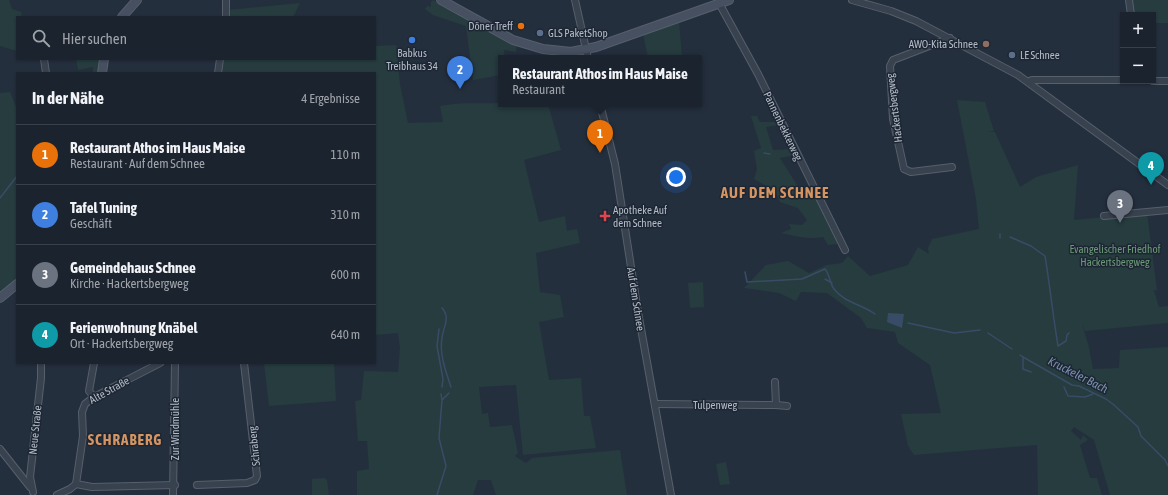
<!DOCTYPE html>
<html lang="de">
<head>
<meta charset="utf-8">
<style>
	body { margin:0; font-family:"Asap Condensed",sans-serif; background:#242b36; color:#f1f3f6 }
	.controls { position:absolute; right:12px; top:12px; display:grid; overflow:hidden; border-radius:0px; box-shadow:0 1px 3px #0004 }
	.controls button { width:36px; height:36px; display:grid; place-items:center; padding:0; border:0; border-bottom:1px solid #39404a; background:#1b232e; color:#f1f3f6; font:20px sans-serif }
	.you { position:absolute; left:676px; top:177px; width:14px; height:14px; margin:-10px; border:3px solid #fff; border-radius:50%; background:#1a73e8; box-shadow:0 0 0 6px #1a73e833 }
	.badge { display:grid; place-items:center; width:26px; height:26px; border-radius:50%; background:#8ab4f8; color:#fff; font-size:13px; font-weight:700 }
	.pin { position:absolute; translate:-50% -33px; filter:drop-shadow(0 1px 2px #0008) }
	.pin::after { content:''; position:absolute; top:21px; width:14px; height:12px; background:inherit; clip-path:polygon(0 0,100% 0,50% 100%) }
	.popup { position:absolute; left:498px; top:55px; width:204px; height:52px; box-sizing:border-box; display:grid; place-content:center; border-radius:0px; background:#1b232e; filter:drop-shadow(0 1px 3px #0005); font-size:13px; white-space:nowrap; color:#a0a4aa }
	.popup b { font-size:15px; color:#f1f3f6 }
	.popup::after { content:''; position:absolute; left:50%; top:100%; margin-left:-8px; border:8px solid transparent; border-top-color:#1b232e }
	.list { margin:0; padding:0; list-style:none }
	h2 { display:flex; justify-content:space-between; align-items:center; height:52px; margin:0; padding:0 16px; font-size:17px }
	h2 small { font-size:13px; font-weight:400; color:#a0a4aa }
	.list li { display:grid; grid-template-columns:26px 1fr auto; gap:12px; align-items:center; box-sizing:border-box; height:60px; padding:0 16px; border-top:1px solid #39404a }
	.list b { display:block; font-size:15px; white-space:nowrap }
	.list p { margin:0; font-size:13px; white-space:nowrap; color:#a0a4aa }
	.list em { font-size:13px; font-style:normal; color:#a0a4aa }
	.icon { flex:none; width:22px; height:22px; fill:none; stroke:currentColor; stroke-width:2; stroke-linecap:round; stroke-linejoin:round }
	.map { position:relative; flex:none; width:1168px; height:495px; overflow:hidden }
	.search { position:absolute; background:#1b232e; box-shadow:0 1px 3px #0004; left:16px; top:16px; width:360px; height:44px; display:flex; align-items:center; gap:10px; box-sizing:border-box; padding:0 14px; border-radius:0px; color:#a0a4aa; font-size:15px }
	.panel { position:absolute; background:#1b232e; box-shadow:0 1px 3px #0004; left:16px; top:72px; width:360px; height:292px; border-radius:0px }
	.map>svg:first-child { display:block }
	.green { fill:#263c3f }
	.water { fill:#394c67 }
	.lines { fill:none; stroke-linecap:round; stroke-linejoin:round }
	.stream { stroke:#394c67; stroke-width:1.5 }
	.street-casing { stroke:#565f6c; stroke-width:8 }
	.secondary-casing { stroke:#565f6c; stroke-width:10 }
	.street { stroke:#38414e; stroke-width:6 }
	.secondary { stroke:#465061; stroke-width:8 }
	.food-dot { fill:#e8710a; stroke:#1d2633; stroke-width:1.5 }
	.service-dot { fill:#5c6f8a; stroke:#1d2633; stroke-width:1.5 }
	.shop-dot { fill:#3f7fe0; stroke:#1d2633; stroke-width:1.5 }
	.education-dot { fill:#8d6e63; stroke:#1d2633; stroke-width:1.5 }
	.health-dot { fill:#e0444e; stroke:#1d2633; stroke-width:1.5 }
	.labels { text-anchor:middle; dominant-baseline:central; stroke-width:3; stroke-linejoin:round; paint-order:stroke }
	.poi-label { font-size:11px; fill:#b4bcc9; stroke:#1d2633; text-anchor:start }
	.street-label { font-size:11px; fill:#b4bcc9; stroke:#1d2633 }
	.park-label { font-size:11px; fill:#6b9a76; stroke:#1d2633 }
	.water-label { font-size:12px; font-style:italic; fill:#7c92b1; stroke:#1d2633 }
	.district-label { font-size:15px; font-weight:bold; letter-spacing:1px; fill:#d59563; stroke:#1d2633 }
</style>
</head>
<body>
<div class="map">
<svg width="1168" height="495" viewBox="0 0 1168 495">
	<rect width="100%" height="100%" fill="#242f3e"/>
	<g class="green">
		<path d="M 0,0 L 9,0 L 12,9 L 21,12 L 22,17 L 17,17 L 17,51 L 0,46 Z"/>
		<path d="M 433,0 L 517,45 L 516,52 L 504,50 L 505,58 L 501,58 L 501,75 L 473,80 L 466,26 L 433,15 L 425,9 L 427,6 L 431,7 L 431,2 Z"/>
		<path d="M 1132,0 L 1168,0 L 1168,23 L 1153,23 L 1153,15 L 1133,15 Z"/>
		<path d="M 300,3 L 293,17 L 228,17 L 228,10 Z"/>
		<path d="M 679,21 L 682,58 L 648,58 L 643,34 Z"/>
		<path d="M 396,45 L 400,84 L 408,123 L 443,122 L 440,106 C 459,102 479,104 499,103 L 501,100 L 501,104 L 548,104 L 561,150 L 524,160 L 539,222 L 565,216 L 567,231 L 577,229 L 580,243 L 536,253 L 540,292 L 560,295 L 564,317 L 539,322 L 549,380 L 581,378 L 584,416 L 590,416 L 596,448 L 523,455 L 516,385 L 479,387 L 482,414 L 488,413 L 490,427 L 512,425 L 518,453 L 515,456 L 526,463 L 532,458 L 620,450 L 627,495 L 496,495 L 491,480 L 478,480 L 473,495 L 357,495 L 357,471 L 369,469 L 367,441 L 358,441 L 355,401 L 361,400 L 364,371 L 398,372 L 400,348 L 398,333 L 375,335 L 375,73 L 221,73 L 223,59 L 375,59 L 375,46 Z"/>
		<path d="M 76,59 L 100,59 L 99,73 L 93,73 L 93,67 L 78,70 Z"/>
		<path d="M 10,92 L 17,109 L 17,280 L 0,293 L 0,93 Z"/>
		<path d="M 957,100 L 985,102 L 994,131 L 988,132 L 995,132 L 1020,187 L 1036,177 L 1078,165 L 1074,220 L 1147,213 L 1157,290 L 1151,291 L 1154,291 L 1159,307 L 1168,306 L 1168,323 L 1085,331 L 1082,324 L 1089,347 L 1093,369 L 1119,368 L 1120,350 L 1168,347 L 1168,495 L 1110,495 L 1094,440 L 1074,427 L 1071,431 L 1081,440 L 1083,435 L 1088,440 L 1080,445 L 1090,478 L 1097,478 L 1102,495 L 1038,495 L 1037,445 L 914,455 L 908,446 L 901,414 L 941,413 L 930,365 L 898,343 L 895,332 L 867,328 L 861,318 L 827,293 L 801,292 L 796,301 L 779,293 L 744,288 L 766,265 L 788,261 L 809,273 L 827,265 L 842,263 L 848,256 L 870,276 L 908,265 L 918,247 L 929,254 L 928,248 L 932,239 L 979,229 L 976,199 Z"/>
		<path d="M 751,116 L 757,116 L 760,122 L 777,122 L 778,125 L 766,127 L 773,150 L 793,149 L 795,155 L 780,158 L 797,185 L 813,192 L 838,244 L 828,245 L 823,237 C 809,240 794,236 781,233 L 791,229 L 789,224 L 802,225 L 807,220 L 798,208 L 780,202 L 775,191 L 754,179 L 757,169 L 754,151 L 761,148 Z"/>
		<path d="M 703,282 L 704,307 L 690,308 L 688,283 Z"/>
		<path d="M 264,363 L 334,363 L 336,401 L 269,406 Z"/>
		<path d="M 726,462 L 730,484 L 720,485 L 716,464 Z"/>
		<path d="M 324,478 L 327,480 L 329,495 L 312,495 L 312,479 Z"/>
	</g>
	<path class="water" d="M 888,313 L 904,314 L 902,328 L 887,322 Z"/>
	<g class="lines">
		<g class="stream">
			<path d="M 764,153 L 770,154"/>
			<path d="M 0,198 L 17,176"/>
			<path d="M 1000,234 L 1000,238"/>
			<path d="M 1010,237 L 1031,246 L 1045,256 C 1050,286 1053,316 1058,346 L 1066,341 L 1067,335 L 1069,333"/>
			<path d="M 745,272 L 747,282 L 802,279 L 825,269 C 830,275 830,284 834,289 C 845,303 861,304 875,314"/>
			<path d="M 825,279 L 832,283"/>
			<path d="M 442,308 C 451,318 443,327 442,338 C 439,354 446,372 451,387"/>
			<path d="M 908,323 L 954,333 L 980,330"/>
			<path d="M 439,329 L 437,346 L 443,379 L 442,387"/>
			<path d="M 988,333 L 1012,349"/>
			<path d="M 1020,355 L 1023,357 L 1023,369 L 1031,372"/>
			<path d="M 1023,357 L 1072,385 L 1079,386 L 1106,399 L 1114,405 L 1138,427 L 1141,436 L 1165,460 L 1168,466"/>
			<path d="M 1064,387 L 1068,396 L 1085,397 L 1093,394"/>
			<path d="M 441,394 L 442,400"/>
			<path d="M 437,495 L 446,466 L 439,438 L 442,400 L 449,393"/>
		</g>
		<defs>
			<g id="street">
				<path d="M 575,0 L 588,58"/>
				<path d="M 852,0 L 891,11 L 916,21 L 1018,75 L 1168,185"/>
				<path d="M 1129,0 L 1131,15"/>
				<path d="M 719,3 L 758,74 L 845,250"/>
				<path d="M 226,17 L 226,0"/>
				<path d="M 950,38 L 893,60 L 890,66 L 893,119 L 904,169 L 911,172 L 952,167"/>
				<path d="M 44,59 L 46,73"/>
				<path d="M 218,73 L 220,59"/>
				<path d="M 1029,81 L 1032,80 L 1123,80"/>
				<path d="M 1153,81 L 1168,81"/>
				<path d="M 600,104 L 615,164 L 638,312 L 671,495"/>
				<path d="M 1104,216 L 1168,210"/>
				<path d="M 94,397 L 89,391 L 94,363"/>
				<path d="M 655,404 L 776,405 L 775,382"/>
				<path d="M 776,405 L 787,406"/>
				<path d="M 0,449 L 30,487"/>
				<path d="M 76,484 L 92,487 L 175,485"/>
				<path d="M 197,485 L 247,483 L 255,480 L 257,476 L 244,363"/>
				<path d="M 33,492 L 30,477 L 41,378 L 41,363"/>
				<path d="M 57,495 L 70,489 L 76,484 L 83,436 L 82,412 L 85,404 L 94,397 L 160,363"/>
				<path d="M 173,495 L 175,363"/>
			</g>
			<g id="secondary">
				<path d="M 441,0 L 513,40 L 543,49 L 571,52 L 596,47 L 729,0"/>
				<path d="M 122,17 L 137,0"/>
				<path d="M 102,73 L 104,59"/>
				<path d="M 0,298 L 17,284"/>
			</g>
		</defs>
		<use href="#street" class="street-casing"/>
		<use href="#secondary" class="secondary-casing"/>
		<use href="#street" class="street"/>
		<use href="#secondary" class="secondary"/>
	</g>
	<circle class="food-dot" cx="521" cy="26" r="4"/>
	<g class="service-dot">
		<circle cx="540" cy="33" r="4"/>
		<circle cx="1012" cy="55" r="4"/>
	</g>
	<circle class="shop-dot" cx="412" cy="40" r="4"/>
	<circle class="education-dot" cx="986" cy="44" r="4"/>
	<path class="health-dot" d="M603 210h4v4h4v4h-4v4h-4v-4h-4v-4h4z"/>
	<g class="labels">
		<g class="poi-label">
			<text x="513" y="26" text-anchor="end">Döner Treff</text>
			<text x="548" y="33">GLS PaketShop</text>
			<text x="978" y="44" text-anchor="end">AWO-Kita Schnee</text>
			<text x="412" y="53" text-anchor="middle">Babkus<tspan x="412" dy="13">Treibhaus 34</tspan></text>
			<text x="1020" y="55">LE Schnee</text>
			<text x="613" y="210">Apotheke Auf<tspan x="613" dy="13">dem Schnee</tspan></text>
		</g>
		<g class="street-label">
			<text transform="translate(894 108) rotate(-97)">Hackertsbergweg</text>
			<text transform="translate(783 126) rotate(64)">Pannenbekkerweg</text>
			<text transform="translate(636 299) rotate(81)">Auf dem Schnee</text>
			<text transform="translate(109 390) rotate(-29)">Alte Straße</text>
			<text x="715" y="405">Tulpenweg</text>
			<text transform="translate(175 429) rotate(-90)">Zur Windmühle</text>
			<text transform="translate(35 430) rotate(-84)">Neue Straße</text>
			<text transform="translate(254 446) rotate(-96)">Schraberg</text>
		</g>
		<g class="park-label">
			<text x="1115" y="249">Evangelischer Friedhof<tspan x="1115" dy="13">Hackertsbergweg</tspan></text>
		</g>
		<g class="water-label">
			<text transform="translate(1078 375) rotate(27)">Kruckeler Bach</text>
		</g>
		<g class="district-label">
			<text x="775" y="192">AUF DEM SCHNEE</text>
			<text x="125" y="439">SCHRABERG</text>
		</g>
	</g>
</svg>
<div class="controls">
<button>+</button>
<button>−</button>
</div>
<div class="you"></div>
<div class="pin badge" style="left:600px;top:153px;background:#e8710a">1</div>
<div class="popup"><b>Restaurant Athos im Haus Maise</b>Restaurant</div>
<div class="pin badge" style="left:460px;top:89px;background:#3f7fe0">2</div>
<div class="pin badge" style="left:1120px;top:223px;background:#6b7280">3</div>
<div class="pin badge" style="left:1151px;top:185px;background:#0f9aa8">4</div>
<div class="search"><svg class="icon" aria-label="search" viewBox="0 0 24 24"><circle cx="10" cy="10" r="6"/><path d="M15 15l6 6"/></svg>Hier suchen</div>
<section class="panel">
<h2>In der Nähe<small>4 Ergebnisse</small></h2>
<ul class="list">
<li><span class="badge" style="background:#e8710a">1</span><div><b>Restaurant Athos im Haus Maise</b><p>Restaurant · Auf dem Schnee</p></div><em>110 m</em></li>
<li><span class="badge" style="background:#3f7fe0">2</span><div><b>Tafel Tuning</b><p>Geschäft</p></div><em>310 m</em></li>
<li><span class="badge" style="background:#6b7280">3</span><div><b>Gemeindehaus Schnee</b><p>Kirche · Hackertsbergweg</p></div><em>600 m</em></li>
<li><span class="badge" style="background:#0f9aa8">4</span><div><b>Ferienwohnung Knäbel</b><p>Ort · Hackertsbergweg</p></div><em>640 m</em></li>
</ul>
</section>
</div>
</body>
</html>
